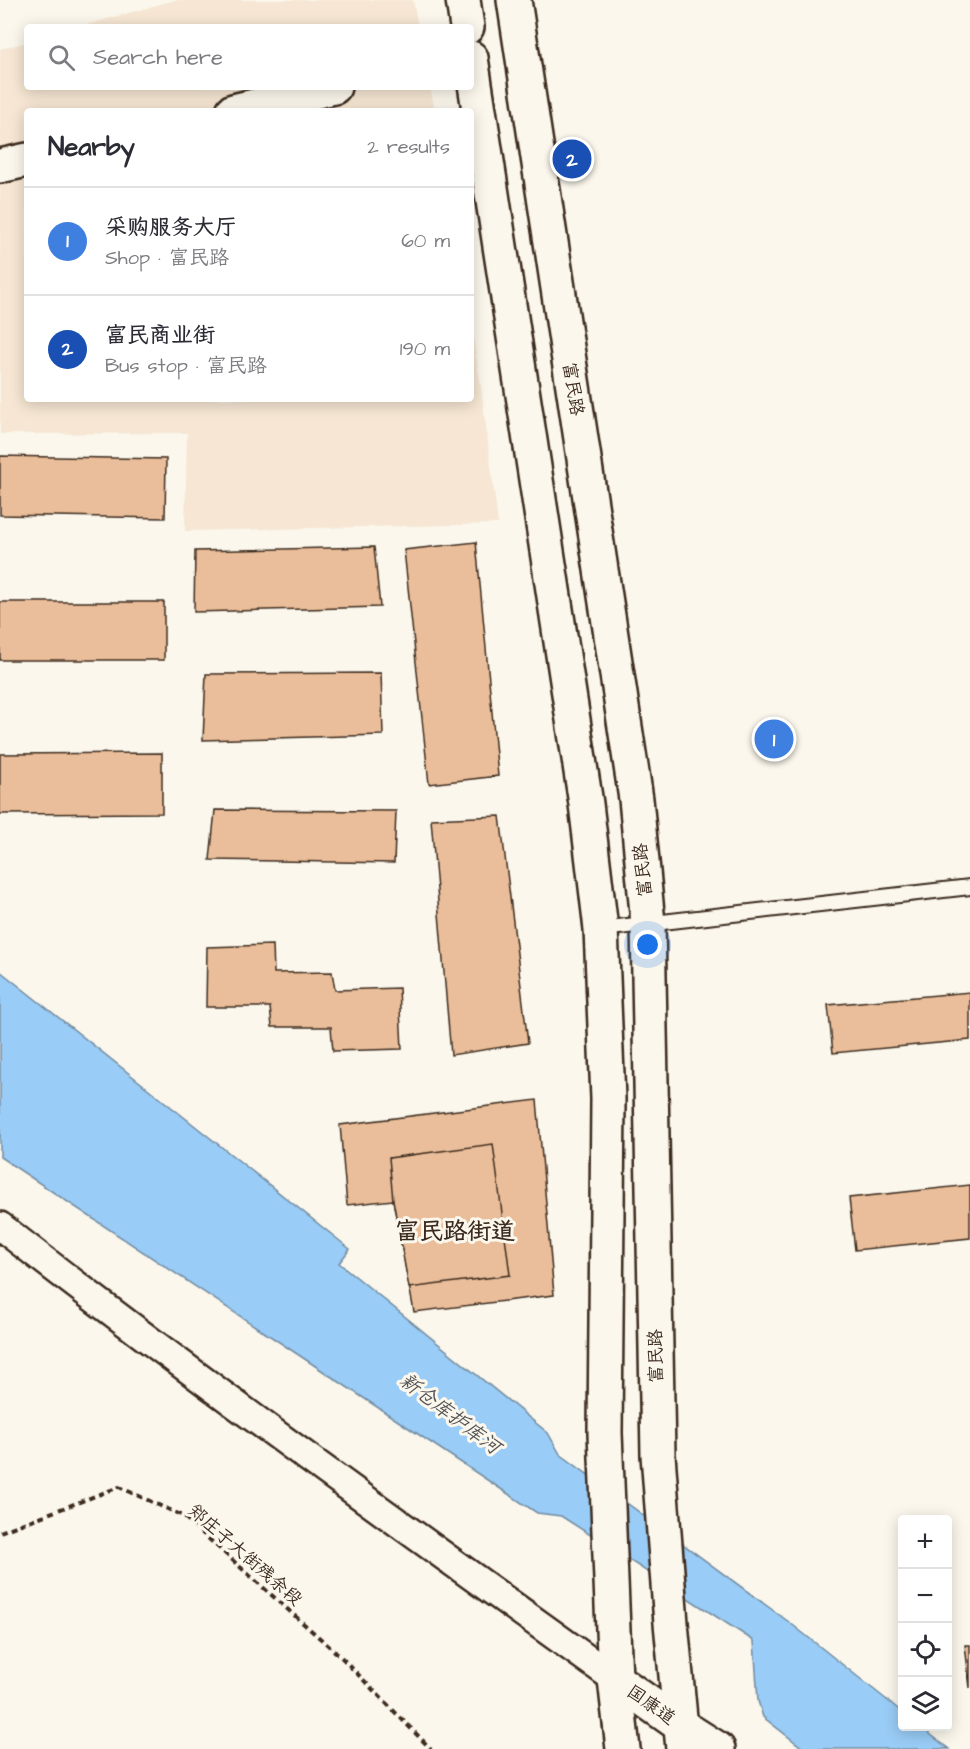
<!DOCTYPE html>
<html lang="en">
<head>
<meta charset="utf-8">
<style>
	body { margin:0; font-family:"Architects Daughter","LXGW WenKai TC",sans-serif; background:#f7f7f7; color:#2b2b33 }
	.controls { position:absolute; right:18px; bottom:18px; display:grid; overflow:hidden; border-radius:6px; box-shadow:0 3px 15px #0003 }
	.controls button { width:54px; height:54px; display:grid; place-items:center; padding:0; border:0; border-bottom:2px solid #e1e1e2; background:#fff; color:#2b2b33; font:30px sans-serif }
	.you { position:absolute; left:648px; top:945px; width:21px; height:21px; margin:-15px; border:4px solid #fff; border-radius:50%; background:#1a73e8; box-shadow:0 0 0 9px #1a73e833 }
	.badge { display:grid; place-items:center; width:39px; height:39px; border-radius:50%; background:#c8321e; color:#fff; font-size:20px; font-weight:700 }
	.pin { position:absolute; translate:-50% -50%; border:3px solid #fff; box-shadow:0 2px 6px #0006 }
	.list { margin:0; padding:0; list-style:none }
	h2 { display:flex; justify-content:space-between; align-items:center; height:78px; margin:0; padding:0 24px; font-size:26px }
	h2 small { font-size:20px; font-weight:400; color:#7c7c81 }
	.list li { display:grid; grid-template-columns:39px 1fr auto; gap:18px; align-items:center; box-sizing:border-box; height:108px; padding:0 24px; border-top:2px solid #e1e1e2 }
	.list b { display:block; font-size:22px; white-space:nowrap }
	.list p { margin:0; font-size:20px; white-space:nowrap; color:#7c7c81 }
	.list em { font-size:20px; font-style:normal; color:#7c7c81 }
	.icon { flex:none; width:33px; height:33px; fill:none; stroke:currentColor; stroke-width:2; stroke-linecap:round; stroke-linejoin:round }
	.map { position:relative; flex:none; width:970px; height:1749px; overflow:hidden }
	.search { position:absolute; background:#fff; box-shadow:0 3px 15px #0003; left:24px; top:24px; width:450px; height:66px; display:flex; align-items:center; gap:15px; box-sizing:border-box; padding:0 21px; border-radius:6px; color:#7c7c81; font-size:22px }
	.panel { position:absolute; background:#fff; box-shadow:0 3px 15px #0003; left:24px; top:108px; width:450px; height:294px; border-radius:6px }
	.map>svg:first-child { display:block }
	.built { fill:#f6e6d3 }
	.water { fill:#99ccf6; stroke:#738ba0; stroke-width:1.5 }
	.building { fill:#eabe9a; stroke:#3b2a1e; stroke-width:1.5 }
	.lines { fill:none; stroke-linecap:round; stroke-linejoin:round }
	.lane-casing { stroke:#3b2a1e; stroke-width:18 }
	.street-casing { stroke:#3b2a1e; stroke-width:32 }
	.secondary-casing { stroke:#3b2a1e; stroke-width:38 }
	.path { stroke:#3b2a1e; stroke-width:4; stroke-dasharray:6 4.5; stroke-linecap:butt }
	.lane { stroke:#fbf7ec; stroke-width:14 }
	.street { stroke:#fbf7ec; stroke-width:27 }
	.secondary { stroke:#fbf7ec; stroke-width:33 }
	.labels { text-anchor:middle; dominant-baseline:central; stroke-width:6; stroke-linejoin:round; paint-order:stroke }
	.street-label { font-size:18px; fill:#3b2a1e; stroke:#fbf7ec }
	.water-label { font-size:20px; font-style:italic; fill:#525254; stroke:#fbf7ec }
	.district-label { font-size:24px; font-weight:bold; fill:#3b2a1e; stroke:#fbf7ec }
</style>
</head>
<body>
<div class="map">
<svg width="970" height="1749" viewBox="0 0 970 1749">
	<rect width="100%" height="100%" fill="#fbf7ec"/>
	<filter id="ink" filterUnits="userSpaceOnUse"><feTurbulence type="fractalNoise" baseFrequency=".0167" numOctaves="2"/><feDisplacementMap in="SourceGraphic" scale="12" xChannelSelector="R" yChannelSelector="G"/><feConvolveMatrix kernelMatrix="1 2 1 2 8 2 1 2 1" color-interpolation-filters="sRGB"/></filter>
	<g filter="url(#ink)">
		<g class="built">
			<path d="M 175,0 L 413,0 L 418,27 L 79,27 Z"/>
			<path d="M 27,42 L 27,87 L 430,87 L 435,111 L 27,111 L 27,399 L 471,399 L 471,325 L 481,387 L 498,524 L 185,531 L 187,433 L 0,434 L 0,49 Z"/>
		</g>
		<path class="water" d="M 0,971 L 350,1249 L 339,1263 L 548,1433 L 560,1454 L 789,1622 L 902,1712 L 902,1726 L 921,1727 L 949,1749 L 804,1749 L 763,1717 L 758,1701 L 754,1641 L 561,1516 L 537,1513 L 0,1157 Z"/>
		<g class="building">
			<path d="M 0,456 L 166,459 L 165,518 L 0,515 Z"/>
			<path d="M 476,542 L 498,776 L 429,784 L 404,550 Z"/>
			<path d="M 374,547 L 380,607 L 194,612 L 195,551 Z"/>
			<rect x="0" y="602" width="164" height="58"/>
			<path d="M 381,673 L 383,735 L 203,740 L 206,674 Z"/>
			<path d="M 162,753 L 162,813 L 0,814 L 0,754 Z"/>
			<path d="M 215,810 L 396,811 L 394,863 L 210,860 Z"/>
			<path d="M 500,816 L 528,1043 L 451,1055 L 431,819 Z"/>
			<path d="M 273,945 L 274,973 L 332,972 L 335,990 L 399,988 L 402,1049 L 333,1051 L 331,1027 L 272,1027 L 270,1007 L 206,1007 L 207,947 Z"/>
			<path d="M 970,992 L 970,1040 L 833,1053 L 828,1005 Z"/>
			<path d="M 537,1100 L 554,1295 L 414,1312 L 393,1200 L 347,1205 L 340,1125 Z"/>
			<path d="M 493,1144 L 510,1275 L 409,1288 L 393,1200 L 389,1158 Z"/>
			<path d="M 970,1185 L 970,1238 L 855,1250 L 849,1198 Z"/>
			<path d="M 965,1645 L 970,1645 L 970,1688 Z"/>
		</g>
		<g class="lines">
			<defs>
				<path id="lane" d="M 601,929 L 970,887"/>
				<path id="street" d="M 0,1226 C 201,1383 408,1530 615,1679"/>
				<g id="secondary">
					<path d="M 463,0 L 467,27"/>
					<path d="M 514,0 L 636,799 L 648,923 L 658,1455 L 671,1623 L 683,1749"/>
					<path d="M 471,58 L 586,804 L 601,929 L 608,1099 L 605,1433 L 615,1679 L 623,1749"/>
					<path d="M 233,111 L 334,87"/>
					<path d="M 0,166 L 27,160"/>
					<path d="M 615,1679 L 680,1725 L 718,1749"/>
				</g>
			</defs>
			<use href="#lane" class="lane-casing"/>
			<use href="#street" class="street-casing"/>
			<use href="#secondary" class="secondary-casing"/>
			<path class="path" d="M 0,1532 L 119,1487 L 183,1516 L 340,1656 L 431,1749"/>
			<use href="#lane" class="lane"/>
			<use href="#street" class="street"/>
			<use href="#secondary" class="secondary"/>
		</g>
	</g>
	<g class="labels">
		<g class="street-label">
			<text transform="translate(573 389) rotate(81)">富民路</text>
			<text transform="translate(643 870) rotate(-96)">富民路</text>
			<text transform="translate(656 1356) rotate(-91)">富民路</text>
			<text transform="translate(245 1555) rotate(41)">郑庄子大街残余段</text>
			<text transform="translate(651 1705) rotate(35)">国康道</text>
		</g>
		<g class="water-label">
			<text transform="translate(450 1414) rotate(37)">新仓库护库河</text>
		</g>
		<g class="district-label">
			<text x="455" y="1232">富民路街道</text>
		</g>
	</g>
</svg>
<div class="controls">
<button>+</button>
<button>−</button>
<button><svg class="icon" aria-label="locate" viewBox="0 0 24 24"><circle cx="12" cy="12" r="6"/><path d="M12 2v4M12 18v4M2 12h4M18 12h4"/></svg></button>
<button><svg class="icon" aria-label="layers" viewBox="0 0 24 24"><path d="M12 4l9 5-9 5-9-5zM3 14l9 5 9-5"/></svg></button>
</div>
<div class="you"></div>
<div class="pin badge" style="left:774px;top:739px;background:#3f7fe0">1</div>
<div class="pin badge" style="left:572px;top:159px;background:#1a4fb4">2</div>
<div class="search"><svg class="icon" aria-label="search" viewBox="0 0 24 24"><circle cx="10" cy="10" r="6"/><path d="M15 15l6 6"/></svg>Search here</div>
<section class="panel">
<h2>Nearby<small>2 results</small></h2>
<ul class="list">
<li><span class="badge" style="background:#3f7fe0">1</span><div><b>采购服务大厅</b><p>Shop · 富民路</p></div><em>60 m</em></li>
<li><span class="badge" style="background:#1a4fb4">2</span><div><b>富民商业街</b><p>Bus stop · 富民路</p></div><em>190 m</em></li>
</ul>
</section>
</div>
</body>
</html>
